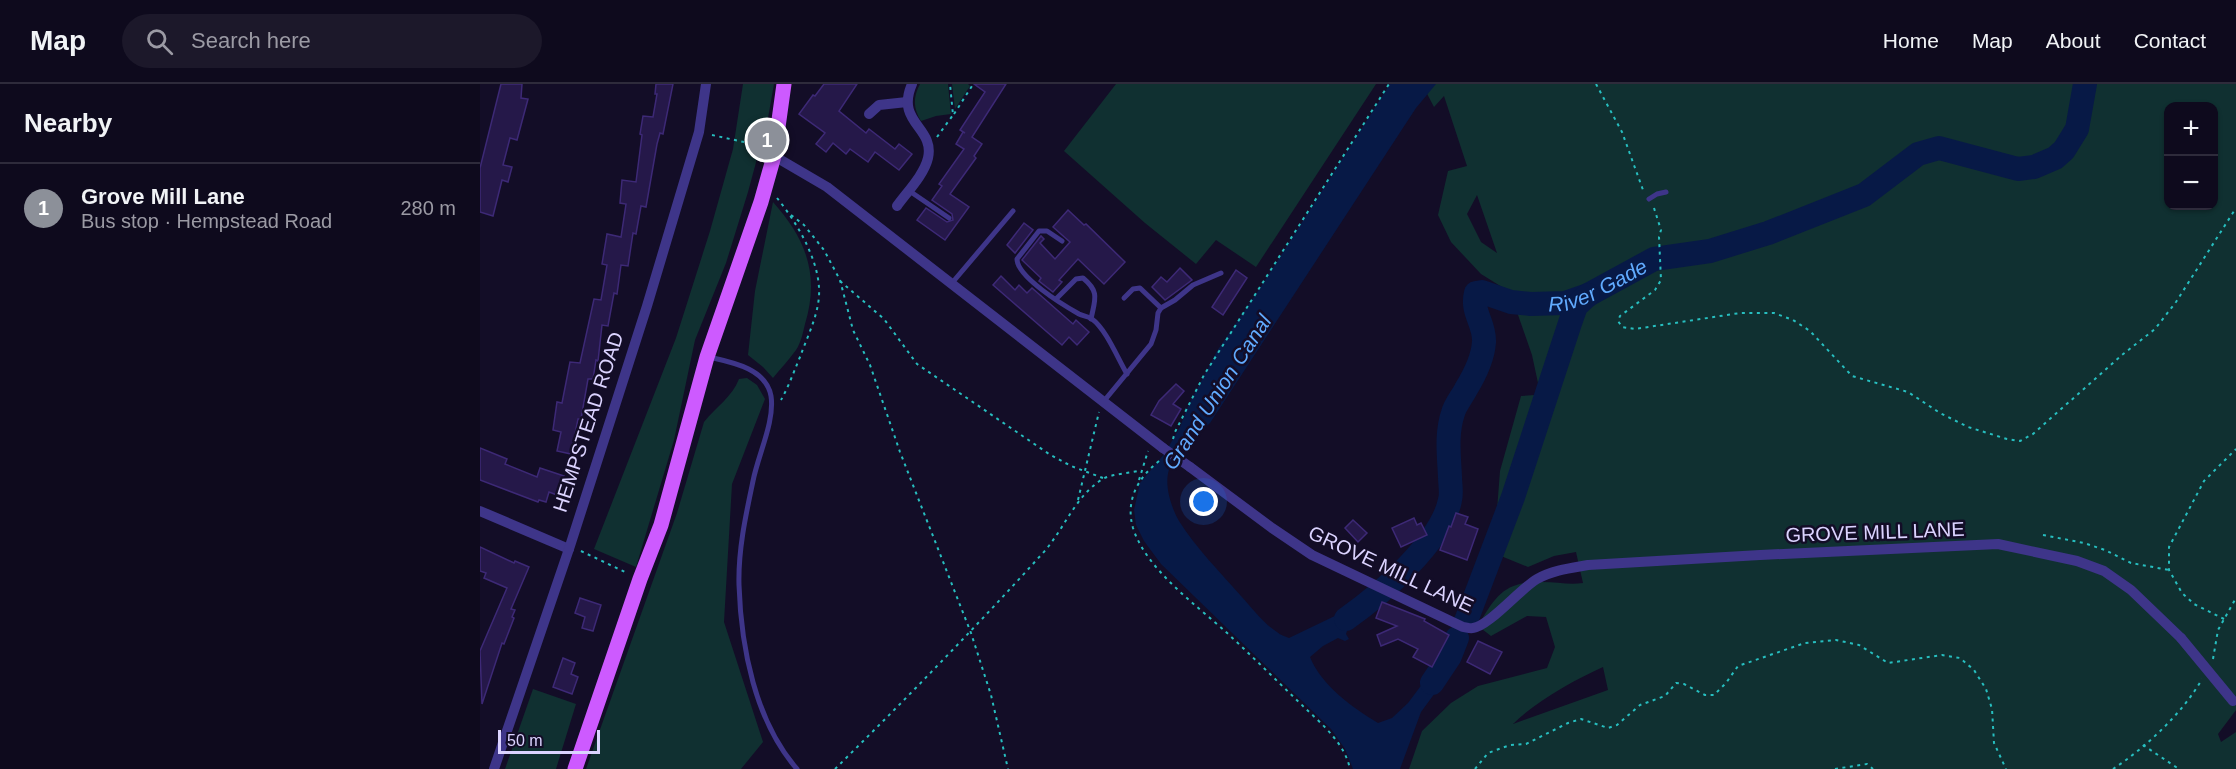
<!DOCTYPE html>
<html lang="en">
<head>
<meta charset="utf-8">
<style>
	body { margin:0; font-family:Arial,sans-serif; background:#1c182a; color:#f1f3f6 }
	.controls { position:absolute; right:18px; top:18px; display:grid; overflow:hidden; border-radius:12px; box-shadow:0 2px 4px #0004 }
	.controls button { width:54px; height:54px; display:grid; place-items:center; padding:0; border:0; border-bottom:2px solid #2e2b3b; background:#0e0a1d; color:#f1f3f6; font:30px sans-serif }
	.scale { position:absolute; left:18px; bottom:15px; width:102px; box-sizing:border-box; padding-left:6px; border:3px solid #dbd3ff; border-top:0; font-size:16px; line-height:21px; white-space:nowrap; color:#dbd3ff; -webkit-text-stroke:4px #130d27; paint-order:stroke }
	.you { position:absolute; left:724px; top:418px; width:21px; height:21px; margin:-15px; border:4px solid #fff; border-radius:50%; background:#1a73e8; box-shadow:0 0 0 9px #1a73e833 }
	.badge { display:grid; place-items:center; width:39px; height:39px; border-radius:50%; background:#8c9099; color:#fff; font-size:20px; font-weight:700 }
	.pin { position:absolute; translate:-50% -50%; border:3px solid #fff; box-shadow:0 2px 6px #0006 }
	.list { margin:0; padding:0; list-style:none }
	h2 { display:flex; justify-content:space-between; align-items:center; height:78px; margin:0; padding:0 24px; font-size:26px }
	h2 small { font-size:20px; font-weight:400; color:#9b9aa4 }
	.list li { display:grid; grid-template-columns:39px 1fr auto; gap:18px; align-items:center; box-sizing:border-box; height:90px; padding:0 24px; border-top:2px solid #2e2b3b }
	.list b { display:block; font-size:22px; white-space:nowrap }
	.list p { margin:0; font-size:20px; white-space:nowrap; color:#9b9aa4 }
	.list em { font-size:20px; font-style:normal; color:#9b9aa4 }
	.icon { flex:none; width:33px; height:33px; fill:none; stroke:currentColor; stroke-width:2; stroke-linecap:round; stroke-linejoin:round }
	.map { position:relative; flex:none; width:1756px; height:685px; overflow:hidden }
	header { display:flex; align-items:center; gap:36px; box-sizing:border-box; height:84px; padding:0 30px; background:#0e0a1d; border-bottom:2px solid #2e2b3b }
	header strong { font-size:28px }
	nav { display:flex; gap:33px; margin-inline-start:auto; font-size:21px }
	.search { width:420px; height:54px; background:#1c182a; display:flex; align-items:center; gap:15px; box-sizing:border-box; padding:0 21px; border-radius:33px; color:#9b9aa4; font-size:22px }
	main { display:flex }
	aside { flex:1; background:#0e0a1d }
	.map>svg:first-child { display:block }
	.green { fill:#103031; fill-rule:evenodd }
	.water { fill:#071946 }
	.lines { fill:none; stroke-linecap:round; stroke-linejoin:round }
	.river { stroke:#071946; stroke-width:24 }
	.building { fill:#251849; stroke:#3d2976; stroke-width:1.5 }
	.path { stroke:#27bebf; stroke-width:2; stroke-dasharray:3 4.5; stroke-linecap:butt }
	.lane { stroke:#3e3589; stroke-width:5 }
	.street { stroke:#3e3589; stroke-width:10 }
	.primary { stroke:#cd5aff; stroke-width:15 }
	.street-bridge { stroke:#3e3589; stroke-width:10 }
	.labels { text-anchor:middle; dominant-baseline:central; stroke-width:5; stroke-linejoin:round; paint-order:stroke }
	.street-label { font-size:20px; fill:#dbd3ff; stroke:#130d27 }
	.water-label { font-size:21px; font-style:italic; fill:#61abff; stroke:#130d27 }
</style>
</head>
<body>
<header>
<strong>Map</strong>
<div class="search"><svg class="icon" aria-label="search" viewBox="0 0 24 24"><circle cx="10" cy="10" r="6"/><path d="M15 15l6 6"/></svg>Search here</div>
<nav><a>Home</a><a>Map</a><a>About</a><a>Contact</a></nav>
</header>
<main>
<aside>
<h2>Nearby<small></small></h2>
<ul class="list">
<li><span class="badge">1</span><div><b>Grove Mill Lane</b><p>Bus stop · Hempstead Road</p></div><em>280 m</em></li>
</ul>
</aside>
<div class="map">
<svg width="1756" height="685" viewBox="0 0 1756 685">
	<rect width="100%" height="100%" fill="#130d27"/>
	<g class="green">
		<path d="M 263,0 L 294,0 L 288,34 L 268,108 L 246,179 L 215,256 L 194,356 L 156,483 L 114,465 L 196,254 L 230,147 L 253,65 Z"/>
		<path d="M 440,0 L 468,0 L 471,30 L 456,32 L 441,37 C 433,24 433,13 440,0 Z"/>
		<path d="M 472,0 L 488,0 L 490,2 L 475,25 Z"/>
		<path d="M 636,0 L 896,0 L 776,183 L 736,156 L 716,180 L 665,139 L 584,67 Z"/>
		<path d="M 947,0 L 1756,0 L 1756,626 L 1738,650 L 1741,658 L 1756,648 L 1756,685 L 929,685 L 942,647 L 971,619 L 998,602 L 1067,584 L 1075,563 L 1066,533 L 1047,532 L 1011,552 L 998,542 C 1015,513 1024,497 1062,498 C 1077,498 1089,501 1103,499 L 1096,468 L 1074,472 L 1048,483 L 1021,472 L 1031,446 L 1017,426 L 1020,387 L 1041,312 L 1055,311 L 1061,313 L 1052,271 L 1030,208 L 1001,190 L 971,158 L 958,131 L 968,87 L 987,82 L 964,12 L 954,23 L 944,4 ZM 1688,22 L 1734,22 L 1734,122 L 1688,122 ZM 997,111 L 1017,169 L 1001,158 L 987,130 ZM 1123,583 L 1128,606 L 1033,640 C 1055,618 1094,596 1123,583 Z"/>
		<path d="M 293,118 C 326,155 340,191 325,240 C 323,248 321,259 316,266 C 309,276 300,285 293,294 L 283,283 L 268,271 L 275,207 Z"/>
		<path d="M 267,294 L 277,301 L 285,315 L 252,400 L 244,538 L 283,658 L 261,685 L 106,685 L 197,429 L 224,338 C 236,323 252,313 259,295 Z"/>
		<path d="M 53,605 L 96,620 L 76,685 L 25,685 Z"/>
	</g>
	<path class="water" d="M 910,0 L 956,0 L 936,24 L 730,339 C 715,353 698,364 690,383 C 683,399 691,423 699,437 C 716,464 740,488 761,512 C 772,524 783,539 797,548 C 800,551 805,552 809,554 L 861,529 L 885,514 L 892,517 L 897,523 L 868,544 L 866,550 L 869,555 L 865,557 L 858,554 L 843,562 L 830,573 C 841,601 873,624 898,639 L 912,634 L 928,619 L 964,571 L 970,572 L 974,576 L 955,609 L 941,628 L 920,685 L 873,685 L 865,665 L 851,645 L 681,480 L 664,457 L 656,441 L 654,426 L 660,399 L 685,369 L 700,343 L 708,322 L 737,267 L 782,201 Z"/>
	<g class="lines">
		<g class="river">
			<path id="s1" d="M 866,535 C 900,511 962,458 970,416 C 972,409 970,400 970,393 C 969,371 966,350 973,329 C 975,321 982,313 986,305 C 994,292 1003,273 1004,258 C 1005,239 991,229 996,209 L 1002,208 L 1031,218 L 1051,220 L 1085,219 L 1108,211 L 1174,175 L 1230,167 L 1288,149 L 1384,111 L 1438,70 L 1459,64 L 1538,85 L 1554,83 L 1575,74 L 1584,66 L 1597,45 L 1605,0"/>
			<path d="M 986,537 L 1033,413 L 1090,239 L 1096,222 L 1108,211"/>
			<path d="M 952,599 L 970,572 L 977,554"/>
		</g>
	</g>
	<g class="building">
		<path d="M 21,0 L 42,0 L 41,14 L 48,15 L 37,56 L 30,54 L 23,81 L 32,83 L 28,98 L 22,96 L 13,132 L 0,128 L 0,84 Z"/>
		<path d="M 176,0 L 193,0 L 183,50 L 180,49 L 177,60 L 166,123 L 161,122 L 156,150 L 153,149 L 148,182 L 141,181 L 137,210 L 134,209 L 128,242 L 122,241 L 118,277 L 116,276 L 113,295 L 108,295 L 101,335 L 98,335 L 91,370 L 77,367 L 81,348 L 73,346 L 77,318 L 82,319 L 90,278 L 100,279 L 114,215 L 121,216 L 127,181 L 122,180 L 127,150 L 141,153 L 146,120 L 140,119 L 142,96 L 156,98 L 162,51 L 160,50 L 163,32 L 173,33 L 177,10 L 175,10 Z"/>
		<path d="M 344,0 L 377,0 L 359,27 L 386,49 L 389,45 L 415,65 L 419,60 L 432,70 L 419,86 L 395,68 L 388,78 L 370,65 L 366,70 L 353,59 L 346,68 L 336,60 L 345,49 L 319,30 L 333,11 L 335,12 Z"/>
		<path d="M 494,0 L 526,0 L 492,53 L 502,60 L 494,72 L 496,74 L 470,110 L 489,123 L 465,156 L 437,136 L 446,124 L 467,138 L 473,136 L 472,130 L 452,116 L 462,102 L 459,100 L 484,65 L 476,60 L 483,48 L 485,49 L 480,46 L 505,8 Z"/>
		<path d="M 588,126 L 604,141 L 606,140 L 645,178 L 624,200 L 598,175 L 579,196 L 582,198 L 573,208 L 559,197 L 561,194 L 542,176 L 561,152 L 564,155 L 560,159 L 575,175 L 590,158 L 573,143 Z"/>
		<path d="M 544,139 L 553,146 L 535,169 L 527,161 Z"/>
		<path d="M 700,184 L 712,196 L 685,216 L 672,203 L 681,193 L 687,198 Z"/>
		<path d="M 756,186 L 767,194 L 743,231 L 732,223 Z"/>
		<path d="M 521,192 L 535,206 L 539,201 L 547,209 L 552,204 L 593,240 L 596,236 L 609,248 L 597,261 L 589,253 L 582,261 L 513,201 Z"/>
		<path d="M 696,300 L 704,307 L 693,320 L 701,325 L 691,342 L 671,331 L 679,317 Z"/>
		<path d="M 0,364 L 27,375 L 25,380 L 57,393 L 60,384 L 84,392 L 77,411 L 69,408 L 66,418 L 59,416 L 58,418 L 0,396 Z"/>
		<path d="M 976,429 L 988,433 L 985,440 L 998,445 L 987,476 L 960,466 L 969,442 L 971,443 Z"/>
		<path d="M 934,434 L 937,441 L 941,439 L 947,451 L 921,463 L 912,444 Z"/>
		<path d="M 873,436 L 887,449 L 878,458 L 865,444 Z"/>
		<path d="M 0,463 L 34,479 L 35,477 L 49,483 L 31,525 L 35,526 L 32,533 L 34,534 L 24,560 L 22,559 L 2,620 L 0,567 L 27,504 L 4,494 L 6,489 L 0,487 Z"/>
		<path d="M 100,514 L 121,521 L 113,547 L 102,544 L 105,533 L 95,529 Z"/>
		<path d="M 902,518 L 945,535 L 944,537 L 969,551 L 952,583 L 933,573 L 938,565 L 918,555 L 901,562 L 897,551 L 917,542 L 896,534 Z"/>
		<path d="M 998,557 L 1022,568 L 1010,590 L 987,578 Z"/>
		<path d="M 83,574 L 95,579 L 91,590 L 98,593 L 92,610 L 73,603 Z"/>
	</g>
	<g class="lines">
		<g class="path">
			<path d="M 1116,0 L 1142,48 L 1163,106"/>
			<path d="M 474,30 L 492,2 L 490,0"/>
			<path d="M 232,51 L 282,62"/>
			<path d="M 457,53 L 473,31 L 470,0"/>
			<path d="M 297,114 C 318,140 345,184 338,220 C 335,238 326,256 320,273 C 314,287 309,302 301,316"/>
			<path d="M 1174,124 L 1181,146 L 1179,153 L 1181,196 L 1175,206 L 1140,232 L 1138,237 L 1142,243 L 1155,245 L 1260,229 L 1294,229 L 1313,236 L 1330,247 L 1372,292 L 1428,308 L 1460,329 L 1488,343 L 1527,355 L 1540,357 L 1553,350 L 1642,271 L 1675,245 L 1696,218 L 1756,124"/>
			<path d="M 311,131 L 324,141 L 344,166 L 360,196 L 373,246 L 390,281 L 420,368 L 491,549 L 511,611 L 528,685"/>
			<path d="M 360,197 L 404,235 L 437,280 L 569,370 L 591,382 L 623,394"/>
			<path d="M 693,355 L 695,348 L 724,291 L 909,0"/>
			<path d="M 679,377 C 658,394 645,416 653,444 C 666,485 715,520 746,548 C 773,573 799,599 825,624 C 843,641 865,660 870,685"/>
			<path d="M 659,396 L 668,367"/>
			<path d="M 598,416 L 619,328"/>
			<path d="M 1563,451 L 1604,459 L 1625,466 L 1651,479 L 1689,486"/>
			<path d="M 101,467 L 147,489"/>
			<path d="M 1744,535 L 1714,520 L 1702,509 L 1689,486 L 1689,463 L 1724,397 L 1756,365"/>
			<path d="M 1733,575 L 1738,546 L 1756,514"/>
			<path d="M 1663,661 L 1699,685"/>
			<path d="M 355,685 C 426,615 495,544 562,470 C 584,446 594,414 621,396 C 632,389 649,390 661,386"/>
			<path d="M 995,685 L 1008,669 L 1030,661 L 1046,660 L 1088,639 L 1101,635 L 1128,644 L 1137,641 L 1160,621 L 1185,612 L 1196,599 L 1204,600 L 1225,611 L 1234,611 L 1246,599 L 1258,582 L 1325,559 L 1356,556 L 1379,561 L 1408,579 L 1462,571 L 1480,574 L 1494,586 L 1506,605 L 1512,625 L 1514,659 L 1526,685"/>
			<path d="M 1355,685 L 1387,680 L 1393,685"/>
			<path d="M 1633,685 C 1665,664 1703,629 1722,595"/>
		</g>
		<g class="lane">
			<path d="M 428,106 L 469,134"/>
			<path d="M 1169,115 L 1177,110 L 1186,108"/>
			<path d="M 582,157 L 567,147 L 559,147 L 537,175 C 537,193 583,221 599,230 C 603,232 608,232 612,235 C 626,245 638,275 647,290"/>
			<path d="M 472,199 L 533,127"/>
			<path d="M 644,214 L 653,205 L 660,204 L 681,224"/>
			<path d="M 576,215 L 596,195 L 603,194 C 620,208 615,215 611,235"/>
			<path d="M 229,273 C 251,278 286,284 291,312 C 295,337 278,371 273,397 C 266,430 258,466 259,501 C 261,563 275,637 317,685"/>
			<path d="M 624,317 L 671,260 L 676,246 L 678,229 L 681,224 L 695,216 L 713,201 L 741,189"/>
		</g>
		<g class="street">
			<path d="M 389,30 L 399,21 L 427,18"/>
			<path d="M 294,72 L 347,103 L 683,364"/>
			<path d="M 417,122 C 427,108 444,91 448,74 C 455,43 415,39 432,0"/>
			<path d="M 710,383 L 792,444 L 832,471 L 983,543 C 986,543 990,545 993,544 C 1009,542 1040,505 1057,495 C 1073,486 1091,484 1108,481 L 1280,471 L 1518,460 L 1597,477 L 1624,487 L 1651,506 L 1701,554"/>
			<path d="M 0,427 L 89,465"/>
			<path d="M 14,685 L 90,462 L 167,222 L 219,48 L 226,0"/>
		</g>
		<path class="primary" d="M 95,685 L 160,495 L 181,441 L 227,273 L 281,118 L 294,72 L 304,0"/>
		<g class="street-bridge">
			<path d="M 683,364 L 710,383"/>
			<path d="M 1701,554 L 1753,617"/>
		</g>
	</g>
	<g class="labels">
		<g class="street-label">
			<text transform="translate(108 338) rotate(-72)">HEMPSTEAD ROAD</text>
			<text transform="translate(1395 448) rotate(-2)">GROVE MILL LANE</text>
			<text transform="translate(911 485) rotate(25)">GROVE MILL LANE</text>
		</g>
		<g class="water-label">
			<text stroke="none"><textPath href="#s1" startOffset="504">River Gade</textPath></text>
			<text transform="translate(737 308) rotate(-57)">Grand Union Canal</text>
		</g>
	</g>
</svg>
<div class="controls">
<button>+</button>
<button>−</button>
</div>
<div class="scale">50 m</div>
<div class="you"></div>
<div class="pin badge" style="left:287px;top:56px">1</div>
</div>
</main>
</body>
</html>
